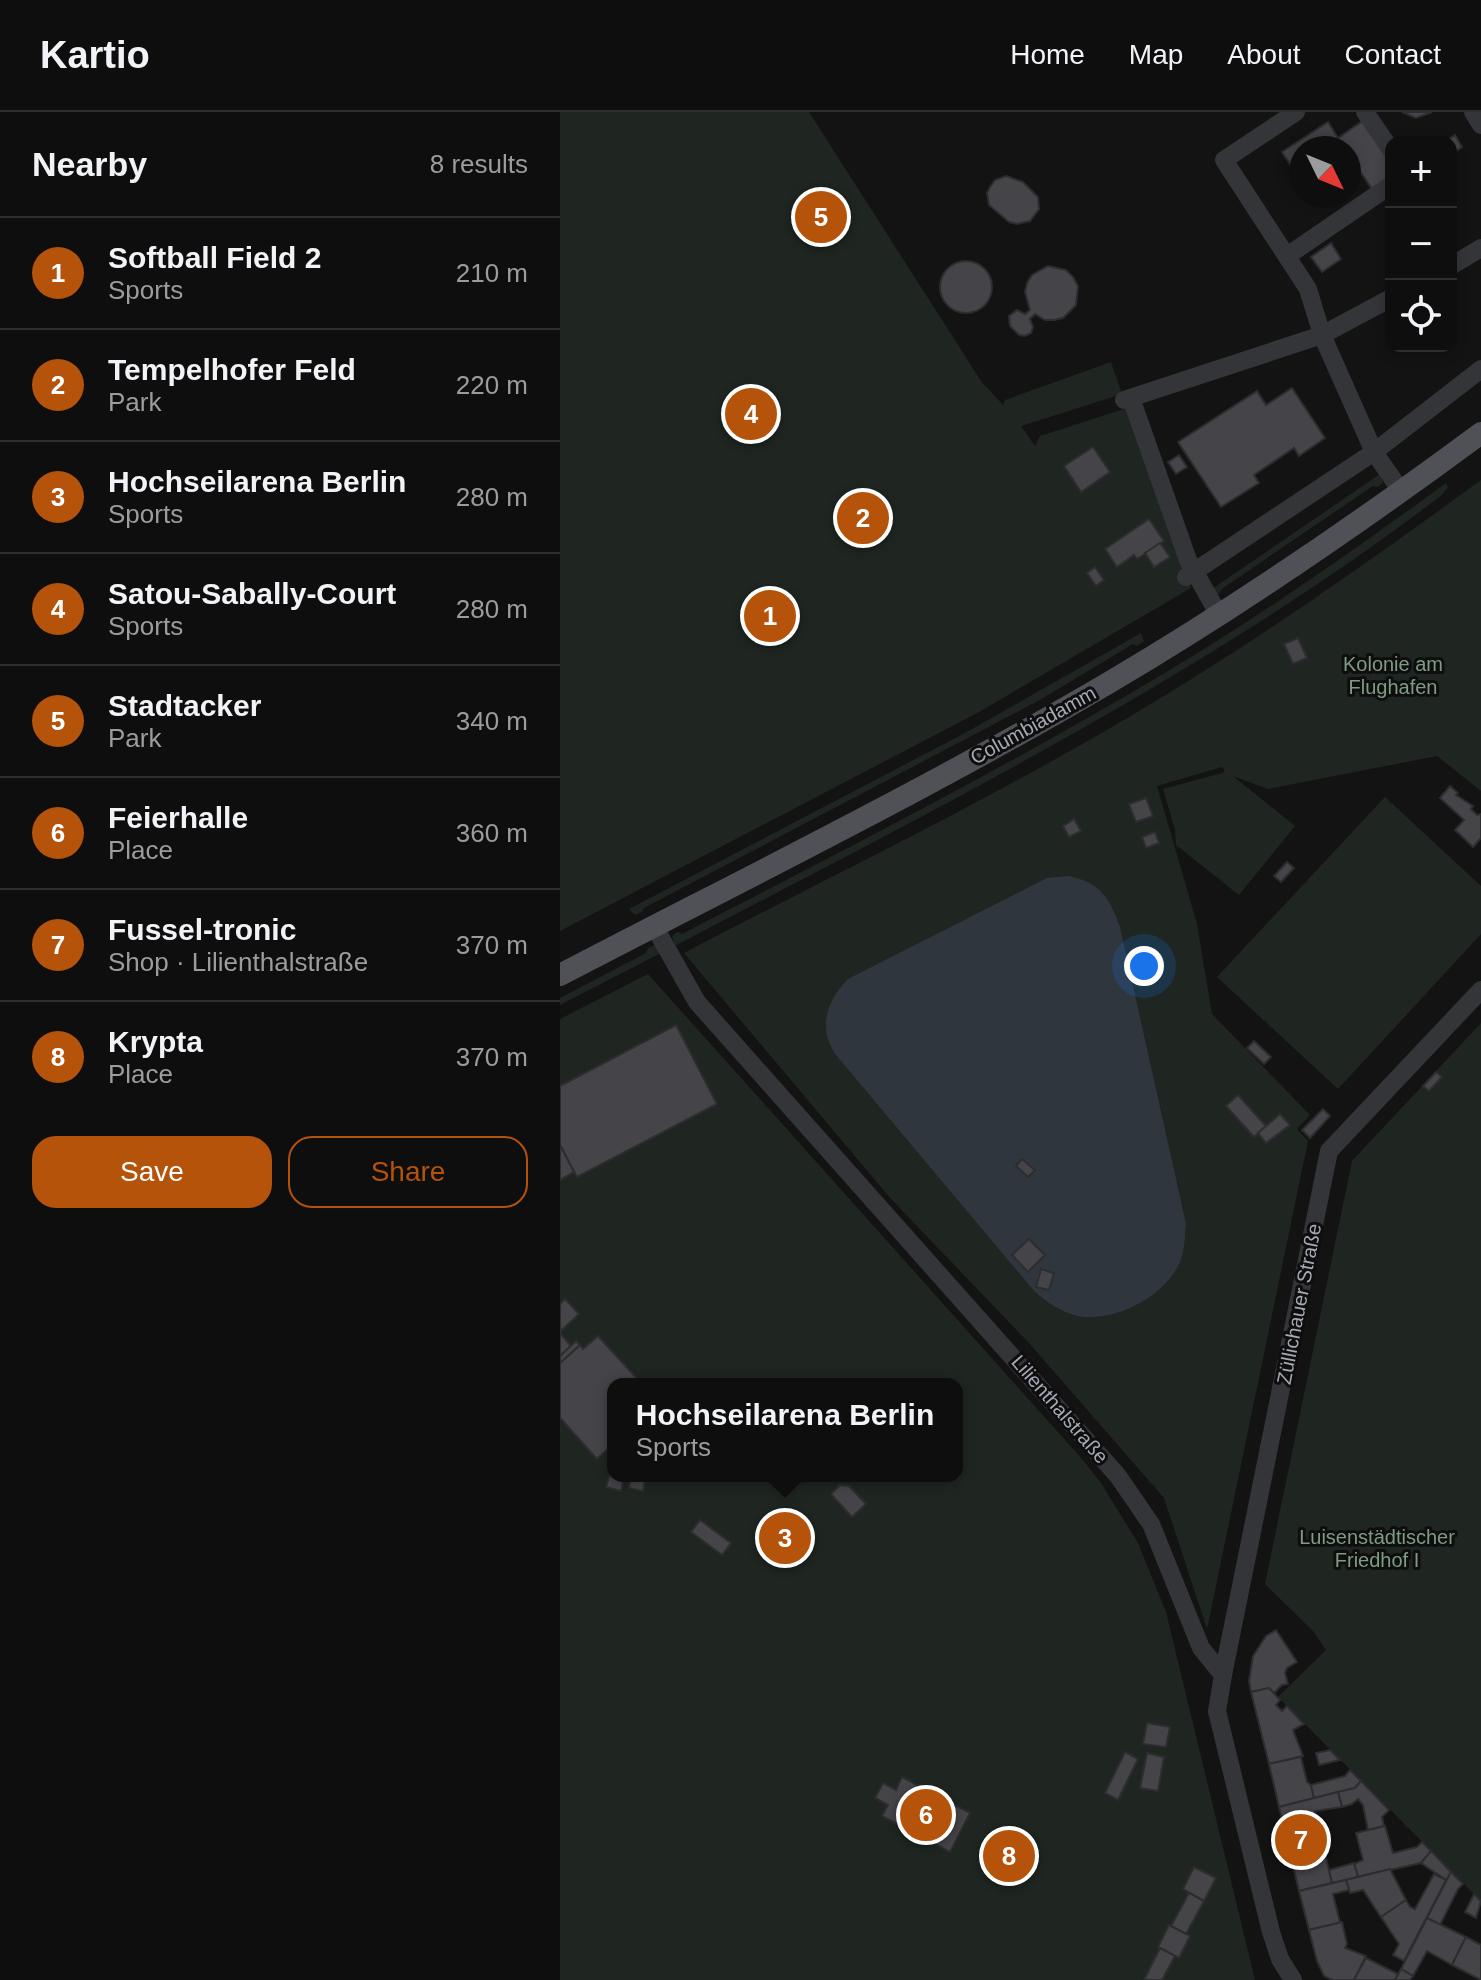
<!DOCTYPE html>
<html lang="en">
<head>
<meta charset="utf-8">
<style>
	body { margin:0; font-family:Arial,sans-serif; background:#1c1c1d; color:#f1f3f6 }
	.controls { position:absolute; right:24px; top:24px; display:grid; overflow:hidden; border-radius:16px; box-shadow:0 4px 12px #0003 }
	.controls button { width:72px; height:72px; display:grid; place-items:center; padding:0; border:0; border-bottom:2px solid #2e2e2f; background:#0e0e0f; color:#f1f3f6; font:40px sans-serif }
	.compass { position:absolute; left:729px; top:24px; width:72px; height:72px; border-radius:50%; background:#0e0e0f; box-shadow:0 4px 12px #0003; rotate:133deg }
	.you { position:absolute; left:584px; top:854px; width:28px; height:28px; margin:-20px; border:6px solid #fff; border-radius:50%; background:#1a73e8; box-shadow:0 0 0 12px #1a73e833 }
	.badge { display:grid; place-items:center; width:52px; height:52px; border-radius:50%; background:#b45309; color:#fff; font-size:26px; font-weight:700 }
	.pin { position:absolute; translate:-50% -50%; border:4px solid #fff; box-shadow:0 2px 8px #0006 }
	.popup { position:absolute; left:47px; top:1266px; width:356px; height:104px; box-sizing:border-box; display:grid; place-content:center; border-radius:16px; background:#0e0e0f; filter:drop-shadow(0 2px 6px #0005); font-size:26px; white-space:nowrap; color:#9b9c9e }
	.popup b { font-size:30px; color:#f1f3f6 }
	.popup::after { content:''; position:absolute; left:50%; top:100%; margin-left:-16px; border:16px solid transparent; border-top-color:#0e0e0f }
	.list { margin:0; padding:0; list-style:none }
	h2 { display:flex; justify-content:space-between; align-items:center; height:104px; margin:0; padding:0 32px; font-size:34px }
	h2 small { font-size:26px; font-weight:400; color:#9b9c9e }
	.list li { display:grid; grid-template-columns:52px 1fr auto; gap:24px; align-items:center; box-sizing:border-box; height:112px; padding:0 32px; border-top:2px solid #2e2e2f }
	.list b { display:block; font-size:30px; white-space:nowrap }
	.list p { margin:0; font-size:26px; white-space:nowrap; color:#9b9c9e }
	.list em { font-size:26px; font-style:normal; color:#9b9c9e }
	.actions { display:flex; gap:16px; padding:24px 32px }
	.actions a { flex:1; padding:18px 0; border:2px solid #b45309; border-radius:24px; text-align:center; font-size:28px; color:#b45309 }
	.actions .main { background:#b45309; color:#fff }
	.icon { flex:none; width:44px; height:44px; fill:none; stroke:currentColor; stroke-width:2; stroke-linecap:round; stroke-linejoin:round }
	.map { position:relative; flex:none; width:921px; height:1868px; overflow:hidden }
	header { display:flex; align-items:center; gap:48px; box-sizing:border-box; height:112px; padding:0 40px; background:#0e0e0f; border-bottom:2px solid #2e2e2f }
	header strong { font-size:38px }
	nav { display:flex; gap:44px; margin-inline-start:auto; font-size:28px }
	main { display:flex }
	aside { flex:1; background:#0e0e0f }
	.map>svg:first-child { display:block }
	.green { fill:#1f2621; fill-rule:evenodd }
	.water { fill:#30363d }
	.building { fill:#454549; stroke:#2d2d30; stroke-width:2 }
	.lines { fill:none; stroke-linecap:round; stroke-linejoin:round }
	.minor { stroke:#343539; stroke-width:18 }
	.major { stroke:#505157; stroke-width:22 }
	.labels { text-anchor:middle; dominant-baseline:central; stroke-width:6; stroke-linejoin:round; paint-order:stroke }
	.park-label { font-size:20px; fill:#7f9c83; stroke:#0e0e0f }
	.street-label { font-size:20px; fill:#a6a9b3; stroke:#0e0e0f }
</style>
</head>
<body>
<header>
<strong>Kartio</strong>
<nav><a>Home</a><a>Map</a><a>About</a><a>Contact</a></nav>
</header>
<main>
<aside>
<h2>Nearby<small>8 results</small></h2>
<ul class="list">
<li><span class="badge">1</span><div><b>Softball Field 2</b><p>Sports</p></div><em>210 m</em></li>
<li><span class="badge">2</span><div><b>Tempelhofer Feld</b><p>Park</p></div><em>220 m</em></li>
<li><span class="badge">3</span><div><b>Hochseilarena Berlin</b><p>Sports</p></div><em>280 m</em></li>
<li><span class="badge">4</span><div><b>Satou-Sabally-Court</b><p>Sports</p></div><em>280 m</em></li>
<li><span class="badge">5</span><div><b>Stadtacker</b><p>Park</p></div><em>340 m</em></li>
<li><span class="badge">6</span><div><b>Feierhalle</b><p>Place</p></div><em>360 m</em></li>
<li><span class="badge">7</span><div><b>Fussel-tronic</b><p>Shop · Lilienthalstraße</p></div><em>370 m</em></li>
<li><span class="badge">8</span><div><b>Krypta</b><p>Place</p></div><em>370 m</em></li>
</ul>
<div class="actions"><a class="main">Save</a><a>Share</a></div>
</aside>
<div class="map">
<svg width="921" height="1868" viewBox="0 0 921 1868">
	<rect width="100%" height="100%" fill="#131314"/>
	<g class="green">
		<path d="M 0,0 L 249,0 L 421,269 L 443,293 L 445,288 L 551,250 L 562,282 L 461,314 L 475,334 L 480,324 L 567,296 L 631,476 L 419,600 L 0,819 Z"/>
		<path d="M 820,362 L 823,371 L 818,375 L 813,374 L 663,476 L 658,483 L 652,477 Z"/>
		<path d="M 921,368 L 921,679 L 877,644 L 708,677 L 673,664 L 735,714 L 679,783 L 616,733 L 615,718 L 603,677 L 662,661 L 665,658 L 662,655 L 597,674 L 637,812 L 652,902 L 750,1003 L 737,1017 L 748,1029 L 647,1517 L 604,1386 L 469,1231 L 331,1087 L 124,841 C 271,764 421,692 564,608 C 688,535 805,453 921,368 ZM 560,815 L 626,1111 C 625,1125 625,1141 618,1153 C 602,1185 559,1208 523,1205 C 505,1203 487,1191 474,1179 L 271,936 Z"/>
		<path d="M 886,371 L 888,375 L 882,383 C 645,564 377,696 115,834 L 112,824 L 118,820 L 122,822 C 282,739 443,657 598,565 C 698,506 793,439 886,371 Z"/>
		<path d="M 581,521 L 584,529 L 577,534 L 573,532 L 478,589 L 84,796 L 82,800 L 75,803 L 69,797 L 405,621 Z"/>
		<path d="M 825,685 L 921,774 L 921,822 L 778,977 L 657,865 Z"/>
		<path d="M 95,833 L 101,841 L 0,893 L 0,886 L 86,841 L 88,836 Z"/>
		<path d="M 88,862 L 523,1348 L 541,1371 L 578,1431 L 606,1500 L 695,1868 L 0,1868 L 0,907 ZM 53,1272 L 397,1272 L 397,1364 L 53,1364 Z"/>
		<path d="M 921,911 L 921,1789 L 718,1585 L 766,1538 L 754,1520 L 705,1472 L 792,1049 Z"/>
	</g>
	<path class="water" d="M 508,764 C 540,770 550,786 560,815 L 626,1111 C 625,1125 625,1141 618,1154 C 602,1185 559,1208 523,1205 C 505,1203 487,1191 474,1179 L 276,943 C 257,916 267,888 288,867 L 487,766 Z"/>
	<g class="building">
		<path d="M 842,0 L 872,0 L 856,6 Z"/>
		<path d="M 804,8 L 831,49 L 831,64 L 812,77 L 789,43 L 789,36 L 741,36 L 739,66 L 722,40 L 768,10 L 778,26 Z"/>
		<path d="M 895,23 L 902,35 L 891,43 L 891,30 L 885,30 Z"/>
		<path d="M 446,64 L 463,70 L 478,85 L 479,97 L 470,109 L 457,112 L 449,110 L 429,93 L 427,81 L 430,75 L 435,68 Z"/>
		<path d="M 771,131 L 781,147 L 762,160 L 751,145 Z"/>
		<circle cx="406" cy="175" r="26"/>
		<path d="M 488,154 L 506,158 L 513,165 L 518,174 L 516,193 L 503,206 L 494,208 L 485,208 L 475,202 L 470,207 L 473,215 L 471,221 L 465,224 L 459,223 L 450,214 L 449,204 L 457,198 L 465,202 L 470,198 L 465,180 L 467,171 L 472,163 Z"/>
		<path d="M 732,276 L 765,326 L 739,344 L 734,336 L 694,363 L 699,371 L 661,395 L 618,330 L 697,279 L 706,293 Z"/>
		<path d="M 533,335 L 550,360 L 521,380 L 504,354 Z"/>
		<path d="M 619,343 L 627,355 L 616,362 L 608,350 Z"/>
		<path d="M 589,407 L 604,429 L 577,447 L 574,443 L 557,455 L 545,437 Z"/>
		<path d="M 600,431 L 610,445 L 594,455 L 585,441 Z"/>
		<path d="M 535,455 L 544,468 L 536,474 L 527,461 Z"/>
		<path d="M 738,526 L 747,546 L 733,552 L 724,532 Z"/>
		<path d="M 890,674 L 898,681 L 896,683 L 913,694 L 911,697 L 917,703 L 921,702 L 921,726 L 913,735 L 895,718 L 904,708 L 880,686 Z"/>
		<path d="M 586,686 L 593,704 L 576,710 L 569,692 Z"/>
		<path d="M 514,707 L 521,719 L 509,725 L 503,714 Z"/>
		<path d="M 595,720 L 599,731 L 586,736 L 582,725 Z"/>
		<path d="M 727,750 L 734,756 L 721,770 L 714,764 Z"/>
		<path d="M 116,913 L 157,992 L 17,1065 L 0,1033 L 0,974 Z"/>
		<path d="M 694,929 L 711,945 L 704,952 L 687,936 Z"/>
		<path d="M 876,960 L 882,965 L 869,979 L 863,974 Z"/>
		<path d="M 678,983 L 706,1014 L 694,1025 L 666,994 Z"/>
		<path d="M 763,997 L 770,1004 L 750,1026 L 742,1018 Z"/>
		<path d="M 720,1002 L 730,1013 L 706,1031 L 698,1021 Z"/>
		<path d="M 0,1033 L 14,1060 L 0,1068 Z"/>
		<path d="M 462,1047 L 475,1058 L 468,1065 L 456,1054 Z"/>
		<path d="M 469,1127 L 485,1143 L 468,1160 L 452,1143 Z"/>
		<path d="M 481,1157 L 494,1161 L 489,1178 L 476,1175 Z"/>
		<path d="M 5,1187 L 19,1202 L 0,1220 L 0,1192 Z"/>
		<path d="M 0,1221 L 11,1234 L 0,1244 Z"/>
		<path d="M 38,1224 L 82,1272 L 53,1272 L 53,1332 L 37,1347 L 0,1306 L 0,1251 L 20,1233 L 23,1237 Z"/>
		<path d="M 16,1229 L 20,1233 L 0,1251 L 0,1244 Z"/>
		<path d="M 50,1362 L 64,1366 L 61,1379 L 46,1375 Z"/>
		<path d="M 71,1364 L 86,1364 L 83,1379 L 69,1376 Z"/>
		<path d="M 280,1373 L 289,1374 L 306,1392 L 292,1405 L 271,1382 Z"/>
		<path d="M 140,1408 L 171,1431 L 162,1443 L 131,1420 Z"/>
		<path d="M 716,1518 L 737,1550 L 727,1556 L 725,1561 L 728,1572 L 722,1573 L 714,1581 L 709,1576 L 691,1580 L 689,1569 L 693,1544 L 706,1524 Z"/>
		<path d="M 709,1576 L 720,1588 L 716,1593 L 722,1599 L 727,1594 L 744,1612 L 733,1618 L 743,1644 L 709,1652 L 691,1580 Z"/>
		<path d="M 587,1611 L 610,1615 L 606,1635 L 583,1632 Z"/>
		<path d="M 770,1638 L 780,1648 L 759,1653 L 756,1641 Z"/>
		<path d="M 565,1640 L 578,1647 L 558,1688 L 545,1681 Z"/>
		<path d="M 587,1641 L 604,1645 L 598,1679 L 580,1676 Z"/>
		<path d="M 741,1645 L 747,1670 L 751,1673 L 754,1686 L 719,1695 L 709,1652 Z"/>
		<path d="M 790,1658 L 801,1669 L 795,1676 L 754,1686 L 751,1673 L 785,1664 Z"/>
		<path d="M 342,1665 L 410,1701 L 390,1740 L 322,1704 L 328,1693 L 315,1686 L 323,1671 L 336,1678 Z"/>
		<path d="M 801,1669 L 829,1698 L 822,1705 L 824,1714 L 808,1718 L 803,1693 L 798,1687 L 792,1692 L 782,1695 L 778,1680 L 795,1676 Z"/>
		<path d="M 778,1680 L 782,1695 L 755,1699 L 762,1729 L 729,1737 L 719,1695 Z"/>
		<path d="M 825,1714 L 833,1741 L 857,1735 L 862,1730 L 871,1739 L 861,1751 L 798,1765 L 794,1752 L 803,1748 L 796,1721 Z"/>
		<path d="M 762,1729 L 772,1771 L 739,1779 L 729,1737 Z"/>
		<path d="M 445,1734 L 458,1742 L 452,1750 L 452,1755 L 438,1749 Z"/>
		<path d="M 871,1739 L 891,1760 L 886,1768 L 861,1751 Z"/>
		<path d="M 794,1751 L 798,1765 L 772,1771 L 769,1758 Z"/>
		<path d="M 634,1755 L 656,1766 L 644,1789 L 623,1777 Z"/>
		<path d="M 830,1757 L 846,1788 L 821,1805 L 803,1778 L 790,1781 L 786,1768 Z"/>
		<path d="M 891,1760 L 903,1772 L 898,1777 L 880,1813 L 867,1806 Z"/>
		<path d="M 874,1762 L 886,1768 L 844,1849 L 833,1843 L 839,1832 L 821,1805 L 846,1788 L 850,1795 L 855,1797 Z"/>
		<path d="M 786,1768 L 789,1778 L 773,1782 L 780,1811 L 749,1818 L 739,1779 Z"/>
		<path d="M 629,1781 L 644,1789 L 626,1822 L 611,1814 Z"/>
		<path d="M 914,1782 L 921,1789 L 916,1806 L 905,1800 Z"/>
		<path d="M 867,1806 L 906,1825 L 892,1853 L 867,1839 L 853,1864 L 841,1857 Z"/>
		<path d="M 782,1810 L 787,1832 L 785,1836 L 806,1844 L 794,1868 L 772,1868 L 764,1864 L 757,1849 L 749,1818 Z"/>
		<path d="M 609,1813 L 630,1824 L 619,1846 L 598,1835 Z"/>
		<path d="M 906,1825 L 921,1833 L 921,1868 L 892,1853 Z"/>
		<path d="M 600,1836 L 615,1844 L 602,1868 L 584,1868 Z"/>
		<path d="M 806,1846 L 838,1862 L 835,1868 L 794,1868 Z"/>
		<path d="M 841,1857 L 853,1864 L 850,1868 L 835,1868 Z"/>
	</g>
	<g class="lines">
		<g class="minor">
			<path d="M 736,0 L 664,48 L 748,177 L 762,223 L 814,340 L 841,379"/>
			<path d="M 805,0 L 831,38"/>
			<path d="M 913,0 L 921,13"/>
			<path d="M 727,144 L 831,73"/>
			<path d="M 891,154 L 921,136"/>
			<path d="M 571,286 L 628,448 L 659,503"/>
			<path d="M 564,288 L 762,223 L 831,186"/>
			<path d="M 626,465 L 814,340 L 921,257"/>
			<path d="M 94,814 L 137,890 L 558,1364 L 591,1412 L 641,1536 L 663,1563"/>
			<path d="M 733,1868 L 720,1847 L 711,1820 L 657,1599 L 663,1563 L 769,1039 L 921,878"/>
		</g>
		<path class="major" d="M 0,863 C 184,767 372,675 550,570 C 679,494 801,410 921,321"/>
	</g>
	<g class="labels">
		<g class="park-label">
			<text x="833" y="552">Kolonie am<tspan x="833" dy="23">Flughafen</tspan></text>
			<text x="817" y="1425">Luisenstädtischer<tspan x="817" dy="23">Friedhof I</tspan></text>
		</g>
		<g class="street-label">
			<text transform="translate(473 613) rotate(-29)">Columbiadamm</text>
			<text transform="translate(739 1192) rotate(-79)">Züllichauer Straße</text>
			<text transform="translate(500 1297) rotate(49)">Lilienthalstraße</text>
		</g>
	</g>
</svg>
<div class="controls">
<button>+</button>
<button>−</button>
<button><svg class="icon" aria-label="locate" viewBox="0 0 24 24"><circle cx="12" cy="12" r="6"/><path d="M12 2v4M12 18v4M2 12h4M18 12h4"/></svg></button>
</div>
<svg class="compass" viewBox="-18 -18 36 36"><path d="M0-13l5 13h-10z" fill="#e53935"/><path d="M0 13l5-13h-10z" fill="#9b9c9e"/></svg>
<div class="you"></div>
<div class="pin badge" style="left:210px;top:504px">1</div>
<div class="pin badge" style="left:303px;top:406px">2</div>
<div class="pin badge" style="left:225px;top:1426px">3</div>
<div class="popup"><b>Hochseilarena Berlin</b>Sports</div>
<div class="pin badge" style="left:191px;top:302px">4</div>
<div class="pin badge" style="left:261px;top:105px">5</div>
<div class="pin badge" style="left:366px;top:1703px">6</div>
<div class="pin badge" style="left:741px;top:1728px">7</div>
<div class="pin badge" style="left:449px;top:1744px">8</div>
</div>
</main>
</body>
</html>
